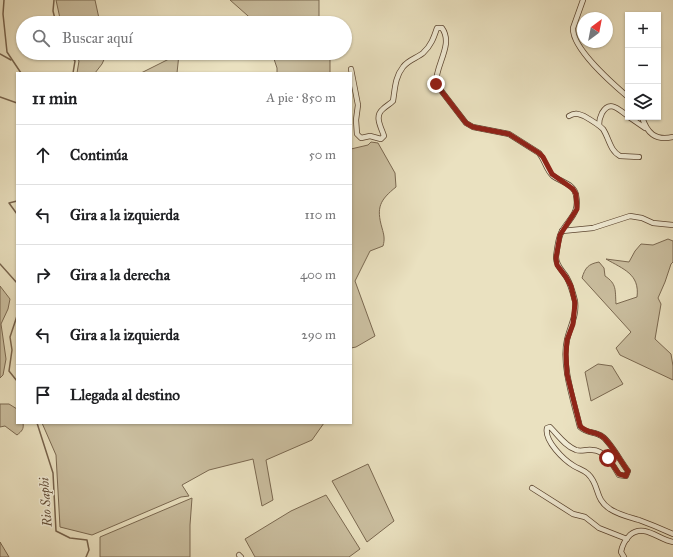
<!DOCTYPE html>
<html lang="es">
<head>
<meta charset="utf-8">
<style>
	body { margin:0; font-family:"IM FELL Great Primer",serif; background:#f6f6f6; color:#202124 }
	.controls { position:absolute; right:12px; top:12px; display:grid; overflow:hidden; border-radius:0px; box-shadow:0 1px 3px #0004 }
	.controls button { width:36px; height:36px; display:grid; place-items:center; padding:0; border:0; border-bottom:1px solid #e0e0e0; background:#fff; color:#202124; font:20px sans-serif }
	.compass { position:absolute; left:577px; top:12px; width:36px; height:36px; border-radius:50%; background:#fff; box-shadow:0 1px 3px #0004; rotate:32deg }
	.stop { position:absolute; width:12px; height:12px; margin:-9px; border:3px solid #8f2418; border-radius:50%; background:#fff }
	.stop.end { background:#8f2418; border-color:#fff; box-shadow:0 1px 4px #0008 }
	.list { margin:0; padding:0; list-style:none }
	h2 { display:flex; justify-content:space-between; align-items:center; height:52px; margin:0; padding:0 16px; font-size:17px }
	h2 small { font-size:13px; font-weight:400; color:#757577 }
	.list li { display:grid; grid-template-columns:26px 1fr auto; gap:12px; align-items:center; box-sizing:border-box; height:60px; padding:0 16px; border-top:1px solid #e0e0e0 }
	.list b { display:block; font-size:15px; white-space:nowrap }
	.list em { font-size:13px; font-style:normal; color:#757577 }
	.icon { flex:none; width:22px; height:22px; fill:none; stroke:currentColor; stroke-width:2; stroke-linecap:round; stroke-linejoin:round }
	.map { position:relative; flex:none; width:673px; height:557px; overflow:hidden }
	.search { position:absolute; background:#fff; box-shadow:0 1px 3px #0004; left:16px; top:16px; width:336px; height:44px; display:flex; align-items:center; gap:10px; box-sizing:border-box; padding:0 14px; border-radius:22px; color:#757577; font-size:15px }
	.panel { position:absolute; background:#fff; box-shadow:0 1px 3px #0004; left:16px; top:72px; width:336px; height:352px; border-radius:0px }
	.map>svg:first-child { display:block }
	.green { fill:#cabe9f; stroke:#7a6850 }
	.lines { fill:none; stroke-linecap:round; stroke-linejoin:round }
	.stream { stroke:#77634c; stroke-width:1.5 }
	.street-casing { stroke:#5b4530; stroke-width:6 }
	.street { stroke:#f1ecd6; stroke-width:4.5 }
	.route { stroke:#8f2418; stroke-width:5 }
	.labels { text-anchor:middle; dominant-baseline:central; stroke-width:3; stroke-linejoin:round; paint-order:stroke }
	.water-label { font-size:13px; font-style:italic; fill:#644f39; stroke:#f1ecd6 }
</style>
</head>
<body>
<div class="map">
<svg width="673" height="557" viewBox="0 0 673 557">
	<rect width="100%" height="100%" fill="#eae1c0"/>
	<filter id="stains"><feTurbulence type="fractalNoise" baseFrequency=".005" numOctaves="4"/><feColorMatrix values="0 0 0 0 .2 0 0 0 0 .09 0 0 0 0 .02 0 0 0 .5 -.17"/></filter>
	<radialGradient id="worn" r=".72"><stop offset=".6" stop-color="#630" stop-opacity="0"/><stop offset="1" stop-color="#630" stop-opacity=".3"/></radialGradient>
	<g class="green">
		<path d="M 56,0 L 95,0 L 100,23 L 61,23 Z"/>
		<path d="M 230,0 L 319,0 L 319,23 L 256,23 Z"/>
		<path d="M 74,53 L 107,53 L 102,64 L 95,73 L 77,73 L 79,61 Z"/>
		<path d="M 272,53 L 330,53 L 330,73 L 277,73 L 277,68 Z"/>
		<path d="M 179,54 L 177,73 L 141,73 Z"/>
		<path d="M 371,142 L 378,143 L 395,173 L 396,187 C 380,200 376,207 382,228 C 384,235 385,239 383,246 L 370,251 L 355,281 L 375,336 L 356,347 L 351,348 L 351,149 L 368,145 Z"/>
		<path d="M 668,239 L 673,241 L 673,262 L 671,264 L 665,282 L 658,298 L 661,304 L 655,339 L 671,354 L 673,366 L 673,380 L 620,355 L 616,348 L 631,332 L 582,278 C 585,268 588,264 599,262 L 604,268 L 605,276 C 617,284 615,290 616,304 L 637,297 C 640,274 623,269 606,259 L 629,262 L 635,251 L 641,244 L 653,245 Z"/>
		<path d="M 0,286 L 10,299 L 8,309 L 1,324 L 6,359 L 3,375 L 0,378 Z"/>
		<path d="M 598,364 L 612,366 L 623,384 L 591,401 L 585,372 Z"/>
		<path d="M 0,404 L 9,404 L 17,409 L 17,423 L 23,423 C 24,429 22,431 17,435 L 5,426 L 0,427 Z"/>
		<path d="M 42,423 L 324,423 L 312,440 L 266,460 L 273,500 L 262,506 L 253,459 L 209,470 L 182,485 L 189,496 L 181,497 L 92,535 L 60,527 L 56,455 Z"/>
		<path d="M 368,464 L 394,521 L 367,542 L 332,481 Z"/>
		<path d="M 326,495 L 360,549 L 349,557 L 255,557 L 245,539 L 291,511 Z"/>
		<path d="M 192,498 L 190,525 L 190,557 L 100,557 L 100,537 Z"/>
		<path d="M 0,542 L 9,557 L 0,557 Z"/>
	</g>
	<g class="lines">
		<g class="stream">
			<path d="M 4,0 L 3,14 L 7,52 L 21,73"/>
			<path d="M 54,0 L 53,11 L 56,23"/>
			<path d="M 69,53 L 75,61 L 73,73"/>
			<path d="M 0,54 L 11,60"/>
			<path d="M 0,97 L 17,103"/>
			<path d="M 17,201 L 9,203 L 17,214"/>
			<path d="M 0,264 L 17,283"/>
			<path d="M 17,316 L 10,337 L 12,350 L 9,371 L 17,381"/>
			<path d="M 37,423 L 53,473 L 56,531 L 70,538 L 87,540 L 89,550 L 86,557"/>
		</g>
		<defs>
			<g id="street">
				<path d="M 583,0 L 573,28 C 572,49 613,84 628,97"/>
				<path d="M 351,69 L 358,105 L 356,120 L 357,134 L 361,138 L 370,136 L 381,139 L 384,136 C 381,127 374,116 383,109 C 386,106 390,104 393,101 C 395,89 395,77 403,67 C 408,60 417,58 423,53 C 431,46 434,37 437,28 L 442,28 C 454,45 435,65 436,84 L 466,123 L 473,127 L 509,134 L 539,153 C 545,160 546,170 553,176 C 561,182 574,184 576,195 C 580,214 569,218 561,233 C 558,239 557,250 556,257 C 556,266 563,271 567,278 C 571,285 573,293 575,301 C 577,316 570,326 567,340 C 561,365 574,402 580,427 C 587,434 596,431 603,437 C 611,443 621,462 628,471 L 626,476 L 619,475 C 613,465 605,450 592,450 C 586,449 582,452 576,450 C 565,446 558,435 550,427 L 547,428 C 544,441 564,460 574,466 C 579,469 584,470 588,474 C 600,485 594,499 610,509 C 619,515 629,517 639,520 C 650,524 662,529 673,534"/>
				<path d="M 569,116 C 575,112 579,114 584,116 C 591,120 598,124 603,129 C 609,138 610,151 620,156 L 639,157"/>
				<path d="M 629,117 L 645,128"/>
				<path d="M 642,117 C 647,133 655,141 673,137"/>
				<path d="M 599,125 C 599,121 600,117 602,113 C 610,99 619,110 628,116"/>
				<path d="M 562,231 L 593,228 L 630,216 L 642,218 L 653,223 L 673,225"/>
				<path d="M 532,488 L 573,514 L 585,517 L 599,528 L 627,539"/>
				<path d="M 239,555 L 241,557"/>
				<path d="M 624,557 L 621,552 C 622,546 625,540 630,535 C 644,523 659,540 673,542"/>
			</g>
		</defs>
		<use href="#street" class="street-casing"/>
		<use href="#street" class="street"/>
	</g>
	<g class="lines">
		<path class="route" d="M 436,84 L 466,123 L 473,127 L 509,134 L 539,153 L 543,157 L 552,174 L 573,189 L 576,194 L 577,209 L 560,235 L 556,258 L 557,265 L 566,277 L 571,286 L 575,303 L 573,324 L 567,340 L 566,354 L 567,374 L 580,426 C 587,434 596,431 603,437 C 611,443 621,462 628,471 L 626,476 L 619,474 L 608,458"/>
	</g>
	<g class="labels">
		<g class="water-label">
			<text transform="translate(46 502) rotate(-94)">Rio Saphi</text>
		</g>
	</g>
	<rect width="100%" height="100%" filter="url(#stains)"/>
	<rect width="100%" height="100%" fill="url(#worn)"/>
</svg>
<div class="controls">
<button>+</button>
<button>−</button>
<button><svg class="icon" aria-label="layers" viewBox="0 0 24 24"><path d="M12 4l9 5-9 5-9-5zM3 14l9 5 9-5"/></svg></button>
</div>
<svg class="compass" viewBox="-18 -18 36 36"><path d="M0-13l5 13h-10z" fill="#e53935"/><path d="M0 13l5-13h-10z" fill="#757577"/></svg>
<div class="stop" style="left:608px;top:458px"></div>
<div class="stop end" style="left:436px;top:84px"></div>
<div class="search"><svg class="icon" aria-label="search" viewBox="0 0 24 24"><circle cx="10" cy="10" r="6"/><path d="M15 15l6 6"/></svg>Buscar aquí</div>
<section class="panel">
<h2>11 min<small>A pie · 850 m</small></h2>
<ul class="list">
<li><svg class="icon" aria-label="ahead" viewBox="0 0 24 24"><path d="M12 20V5M6 11l6-6 6 6"/></svg><div><b>Continúa</b></div><em>50 m</em></li>
<li><svg class="icon" aria-label="left" viewBox="0 0 24 24"><path d="M17 20v-9H6M10 6l-5 5 5 5"/></svg><div><b>Gira a la izquierda</b></div><em>110 m</em></li>
<li><svg class="icon" aria-label="right" viewBox="0 0 24 24"><path d="M7 20v-9h11M14 6l5 5-5 5"/></svg><div><b>Gira a la derecha</b></div><em>400 m</em></li>
<li><svg class="icon" aria-label="left" viewBox="0 0 24 24"><path d="M17 20v-9H6M10 6l-5 5 5 5"/></svg><div><b>Gira a la izquierda</b></div><em>290 m</em></li>
<li><svg class="icon" aria-label="arrive" viewBox="0 0 24 24"><path d="M6 21V4h12l-3 4 3 4H6"/></svg><div><b>Llegada al destino</b></div></li>
</ul>
</section>
</div>
</body>
</html>
